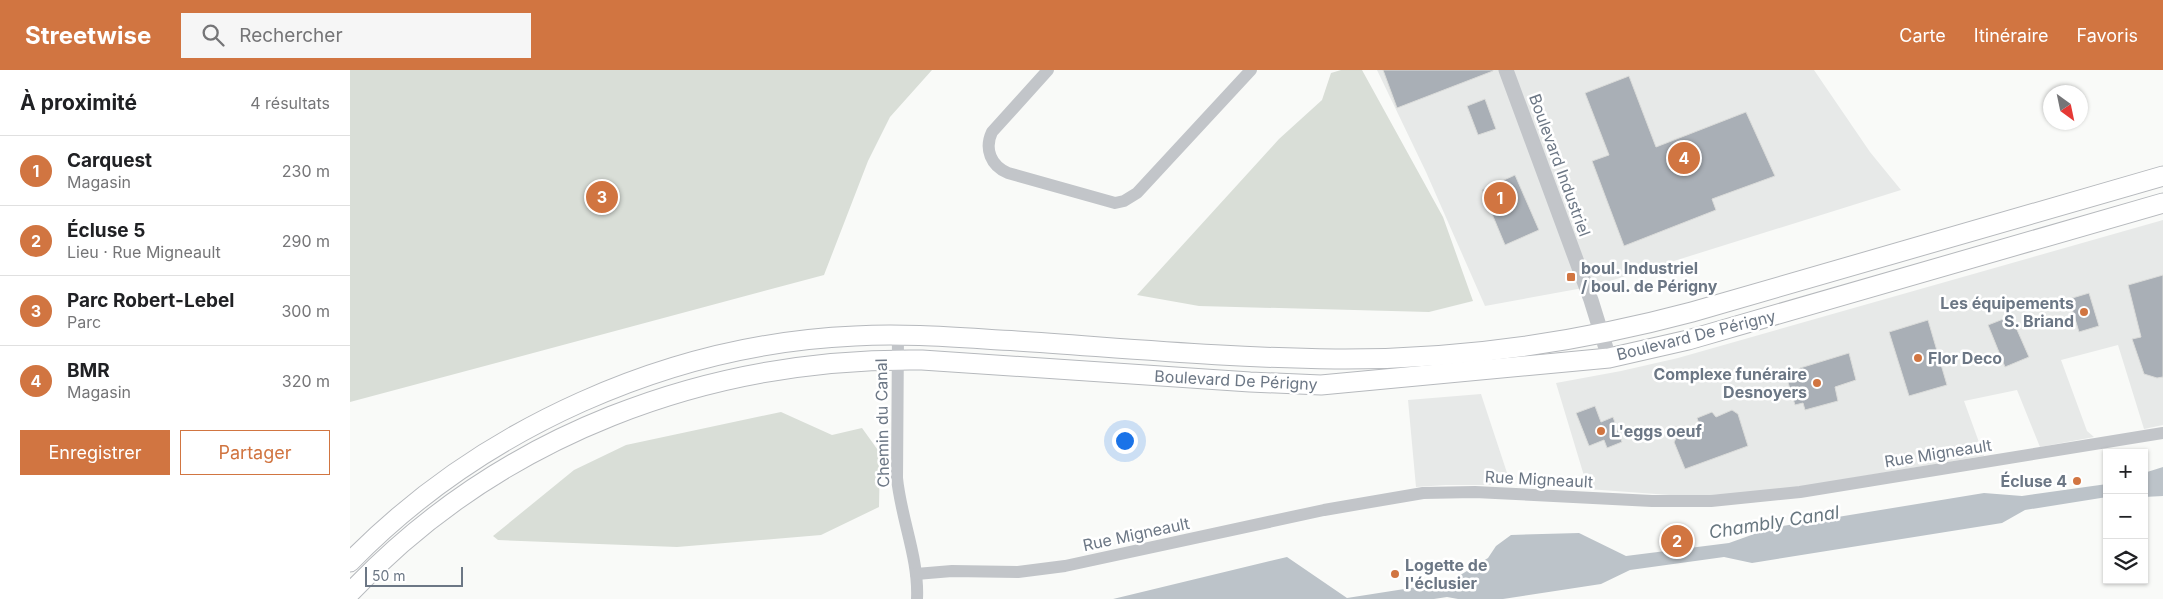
<!DOCTYPE html>
<html lang="fr">
<head>
<meta charset="utf-8">
<style>
	body { margin:0; font-family:Inter,sans-serif; background:#f6f6f6; color:#202124 }
	.controls { position:absolute; right:15px; bottom:15px; display:grid; overflow:hidden; border-radius:0px; box-shadow:0 1px 4px #0004 }
	.controls button { width:45px; height:45px; display:grid; place-items:center; padding:0; border:0; border-bottom:1px solid #e0e0e0; background:#fff; color:#202124; font:25px sans-serif }
	.compass { position:absolute; left:1693px; top:15px; width:45px; height:45px; border-radius:50%; background:#fff; box-shadow:0 1px 4px #0004; rotate:147deg }
	.scale { position:absolute; left:15px; bottom:12px; width:98px; box-sizing:border-box; padding-left:5px; border:2px solid #6c7785; border-top:0; font-size:14px; line-height:18px; white-space:nowrap; color:#6c7785; -webkit-text-stroke:4px #fff; paint-order:stroke }
	.you { position:absolute; left:774px; top:370px; width:18px; height:18px; margin:-12px; border:4px solid #fff; border-radius:50%; background:#1a73e8; box-shadow:0 0 0 8px #1a73e833 }
	.badge { display:grid; place-items:center; width:32px; height:32px; border-radius:50%; background:#d17541; color:#fff; font-size:16px; font-weight:700 }
	.pin { position:absolute; translate:-50% -50%; border:2px solid #fff; box-shadow:0 1px 5px #0006 }
	.list { margin:0; padding:0; list-style:none }
	h2 { display:flex; justify-content:space-between; align-items:center; height:65px; margin:0; padding:0 20px; font-size:21px }
	h2 small { font-size:16px; font-weight:400; color:#757577 }
	.list li { display:grid; grid-template-columns:32px 1fr auto; gap:15px; align-items:center; box-sizing:border-box; height:70px; padding:0 20px; border-top:1px solid #e0e0e0 }
	.list b { display:block; font-size:19px; white-space:nowrap }
	.list p { margin:0; font-size:16px; white-space:nowrap; color:#757577 }
	.list em { font-size:16px; font-style:normal; color:#757577 }
	.actions { display:flex; gap:10px; padding:15px 20px }
	.actions a { flex:1; padding:11px 0; border:1px solid #d17541; border-radius:0px; text-align:center; font-size:18px; color:#d17541 }
	.actions .main { background:#d17541; color:#fff }
	.icon { flex:none; width:28px; height:28px; fill:none; stroke:currentColor; stroke-width:2; stroke-linecap:round; stroke-linejoin:round }
	.map { position:relative; flex:none; width:1813px; height:529px; overflow:hidden }
	header { display:flex; align-items:center; gap:30px; box-sizing:border-box; height:70px; padding:0 25px; background:#d17541; color:#fff }
	header strong { font-size:24px }
	nav { display:flex; gap:28px; margin-inline-start:auto; font-size:18px }
	.search { width:350px; height:45px; background:#f6f6f6; display:flex; align-items:center; gap:12px; box-sizing:border-box; padding:0 18px; border-radius:0px; color:#757577; font-size:19px }
	main { display:flex }
	aside { flex:1; background:#fff }
	.map>svg:first-child { display:block }
	.built { fill:#e7e9e8 }
	.green { fill:#d9ded7 }
	.water { fill:#bcc3c9 }
	.building { fill:#a9afb6; stroke:#dbdcda }
	.lines { fill:none; stroke-linecap:round; stroke-linejoin:round }
	.primary-casing { stroke:#b6b9bd; stroke-width:21 }
	.minor { stroke:#c2c5c9; stroke-width:12 }
	.tertiary { stroke:#c2c5c9; stroke-width:15 }
	.primary { stroke:#fff; stroke-width:19 }
	.poi-dot { fill:#d17541; stroke:#fff; stroke-width:2 }
	.labels { text-anchor:middle; dominant-baseline:central; stroke-width:5; stroke-linejoin:round; paint-order:stroke }
	.street-label { font-size:16px; fill:#6c7785; stroke:#fff }
	.poi-label { font-size:16px; font-weight:bold; fill:#6c7785; stroke:#fff; text-anchor:start }
	.water-label { font-size:18px; font-style:italic; fill:#687780; stroke:#fff }
</style>
</head>
<body>
<header>
<strong>Streetwise</strong>
<div class="search"><svg class="icon" aria-label="search" viewBox="0 0 24 24"><circle cx="10" cy="10" r="6"/><path d="M15 15l6 6"/></svg>Rechercher</div>
<nav><a>Carte</a><a>Itinéraire</a><a>Favoris</a></nav>
</header>
<main>
<aside>
<h2>À proximité<small>4 résultats</small></h2>
<ul class="list">
<li><span class="badge">1</span><div><b>Carquest</b><p>Magasin</p></div><em>230 m</em></li>
<li><span class="badge">2</span><div><b>Écluse 5</b><p>Lieu · Rue Migneault</p></div><em>290 m</em></li>
<li><span class="badge">3</span><div><b>Parc Robert-Lebel</b><p>Parc</p></div><em>300 m</em></li>
<li><span class="badge">4</span><div><b>BMR</b><p>Magasin</p></div><em>320 m</em></li>
</ul>
<div class="actions"><a class="main">Enregistrer</a><a>Partager</a></div>
</aside>
<div class="map">
<svg width="1813" height="529" viewBox="0 0 1813 529">
	<rect width="100%" height="100%" fill="#f9faf8"/>
	<g class="built">
		<path d="M 1027,0 L 1464,0 L 1520,82 L 1551,120 L 1244,216 L 1135,236 L 1076,102 Z"/>
		<path d="M 1813,150 L 1813,355 L 1794,359 L 1768,275 L 1711,290 L 1737,361 L 1744,367 L 1690,377 L 1667,320 L 1614,331 L 1634,386 L 1442,418 L 1386,424 L 1333,426 L 1238,419 L 1206,313 L 1271,301 L 1328,288 Z"/>
		<path d="M 1131,324 L 1161,415 L 1096,415 L 1066,417 L 1058,330 Z"/>
	</g>
	<g class="green">
		<path d="M 0,0 L 582,0 L 540,47 L 518,91 L 474,205 L 0,332 Z"/>
		<path d="M 991,0 L 1012,0 L 1093,147 L 1123,231 L 1079,242 L 849,236 L 787,225 L 929,69 L 972,30 L 981,3 Z"/>
		<path d="M 431,342 L 482,365 L 512,358 L 530,383 L 529,437 L 471,465 L 327,477 L 148,470 L 143,466 L 224,400 L 276,375 Z"/>
	</g>
	<g class="water">
		<path d="M 1813,397 L 1813,426 L 1794,427 L 1794,403 Z"/>
		<path d="M 1757,414 L 1757,427 L 1675,440 L 1652,453 L 1402,493 L 1374,487 L 1280,500 L 1251,514 L 1153,529 L 1108,529 L 1097,527 L 1084,529 L 763,529 L 937,487 L 997,528 L 1099,512 L 1138,488 L 1146,476 L 1161,465 L 1229,463 L 1276,486 L 1379,473 L 1421,458 L 1634,423 L 1672,426 Z"/>
	</g>
	<g class="building">
		<path d="M 1033,0 L 1143,0 L 1143,1 L 1047,38 Z"/>
		<path d="M 1279,6 L 1306,77 L 1396,42 L 1425,106 L 1362,129 L 1366,140 L 1274,176 L 1242,91 L 1259,85 L 1235,23 Z"/>
		<path d="M 1135,29 L 1146,59 L 1128,65 L 1117,36 Z"/>
		<path d="M 1165,105 L 1189,160 L 1155,175 L 1132,120 Z"/>
		<path d="M 1813,205 L 1813,307 L 1807,308 L 1794,304 L 1782,269 L 1791,267 L 1778,215 Z"/>
		<path d="M 1739,223 L 1749,256 L 1729,262 L 1719,229 Z"/>
		<path d="M 1661,246 L 1679,287 L 1655,297 L 1638,255 Z"/>
		<path d="M 1578,250 L 1597,315 L 1559,326 L 1539,262 Z"/>
		<path d="M 1499,283 L 1506,310 L 1485,317 L 1488,331 L 1455,340 L 1453,333 L 1445,335 L 1436,306 L 1450,302 L 1450,298 Z"/>
		<path d="M 1245,336 L 1251,352 L 1263,347 L 1272,372 L 1257,378 L 1254,370 L 1239,376 L 1226,343 Z"/>
		<path d="M 1382,340 L 1388,344 L 1398,376 L 1335,399 L 1324,372 L 1328,365 L 1350,357 L 1347,348 L 1362,342 L 1366,347 Z"/>
	</g>
	<g class="lines">
		<defs>
			<g id="primary">
				<path d="M 0,492 C 131,358 319,274 505,266 C 559,263 613,268 667,271 C 773,278 879,288 985,289 C 1105,290 1226,273 1342,242 L 1813,106"/>
				<path d="M 0,523 C 149,365 357,287 572,290 L 900,312 L 971,315 L 1259,288 L 1338,270 L 1813,133"/>
			</g>
		</defs>
		<use href="#primary" class="primary-casing"/>
		<g class="minor">
			<path d="M 698,0 L 642,62 C 634,79 641,96 658,103 L 765,133 L 774,131 L 787,123 L 901,0"/>
			<path d="M 548,265 L 547,408 C 551,449 569,488 567,529"/>
			<path d="M 566,504 L 602,501 L 668,502 L 715,496 L 974,440 L 1073,423 L 1125,422 L 1302,431 L 1361,431 L 1450,422 L 1813,363"/>
		</g>
		<path class="tertiary" d="M 1156,0 L 1241,230 L 1259,288"/>
		<use href="#primary" class="primary"/>
	</g>
	<g class="poi-dot">
		<rect x="1216" y="202" width="10" height="10" rx="2.5"/>
		<circle cx="1734" cy="242" r="5"/>
		<circle cx="1568" cy="288" r="5"/>
		<circle cx="1467" cy="313" r="5"/>
		<circle cx="1251" cy="361" r="5"/>
		<circle cx="1727" cy="411" r="5"/>
		<circle cx="1045" cy="504" r="5"/>
	</g>
	<g class="labels">
		<g class="street-label">
			<text transform="translate(1210 95) rotate(70)">Boulevard Industriel</text>
			<text transform="translate(1346 265) rotate(-14)">Boulevard De Périgny</text>
			<text transform="translate(886 310) rotate(3)">Boulevard De Périgny</text>
			<text transform="translate(532 353) rotate(-91)">Chemin du Canal</text>
			<text transform="translate(1588 383) rotate(-9)">Rue Migneault</text>
			<text transform="translate(1189 409) rotate(3)">Rue Migneault</text>
			<text transform="translate(786 464) rotate(-12)">Rue Migneault</text>
		</g>
		<g class="poi-label">
			<text x="1231" y="198">boul. Industriel<tspan x="1231" dy="18">/ boul. de Périgny</tspan></text>
			<text x="1724" y="233" text-anchor="end">Les équipements<tspan x="1724" dy="18">S. Briand</tspan></text>
			<text x="1578" y="288">Flor Deco</text>
			<text x="1457" y="304" text-anchor="end">Complexe funéraire<tspan x="1457" dy="18">Desnoyers</tspan></text>
			<text x="1261" y="361">L'eggs oeuf</text>
			<text x="1717" y="411" text-anchor="end">Écluse 4</text>
			<text x="1055" y="495">Logette de<tspan x="1055" dy="18">l'éclusier</tspan></text>
		</g>
		<g class="water-label">
			<text transform="translate(1424 452) rotate(-9)">Chambly Canal</text>
		</g>
	</g>
</svg>
<div class="controls">
<button>+</button>
<button>−</button>
<button><svg class="icon" aria-label="layers" viewBox="0 0 24 24"><path d="M12 4l9 5-9 5-9-5zM3 14l9 5 9-5"/></svg></button>
</div>
<svg class="compass" viewBox="-18 -18 36 36"><path d="M0-13l5 13h-10z" fill="#e53935"/><path d="M0 13l5-13h-10z" fill="#757577"/></svg>
<div class="scale">50 m</div>
<div class="you"></div>
<div class="pin badge" style="left:1150px;top:128px">1</div>
<div class="pin badge" style="left:1327px;top:471px">2</div>
<div class="pin badge" style="left:252px;top:127px">3</div>
<div class="pin badge" style="left:1334px;top:88px">4</div>
</div>
</main>
</body>
</html>
